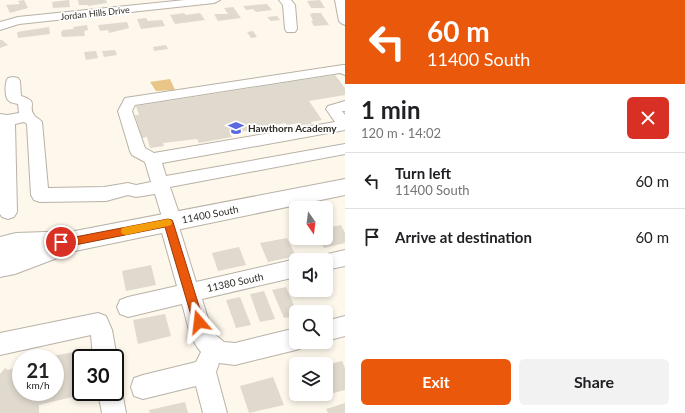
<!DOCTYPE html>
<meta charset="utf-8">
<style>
:root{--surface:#fff;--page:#f2f2f2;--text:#202124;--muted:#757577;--line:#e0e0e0;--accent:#ea580c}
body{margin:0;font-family:Lato,sans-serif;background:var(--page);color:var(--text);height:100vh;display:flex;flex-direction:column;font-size:15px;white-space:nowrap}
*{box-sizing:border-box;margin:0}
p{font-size:13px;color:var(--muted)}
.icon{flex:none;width:22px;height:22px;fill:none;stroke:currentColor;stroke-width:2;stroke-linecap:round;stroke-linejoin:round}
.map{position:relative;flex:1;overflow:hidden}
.sheet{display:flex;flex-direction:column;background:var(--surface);width:340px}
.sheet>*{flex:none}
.top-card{background:#ea580c;color:#fff;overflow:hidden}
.needle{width:26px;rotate:166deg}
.buttons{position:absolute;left:289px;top:201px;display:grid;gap:8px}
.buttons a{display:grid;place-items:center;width:44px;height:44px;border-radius:6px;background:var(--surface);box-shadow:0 2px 6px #0003;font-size:20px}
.speed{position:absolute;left:12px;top:349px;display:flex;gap:8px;font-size:20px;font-weight:700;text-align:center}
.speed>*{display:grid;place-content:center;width:52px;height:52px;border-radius:50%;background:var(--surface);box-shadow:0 2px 6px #0003;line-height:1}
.speed small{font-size:10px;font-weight:400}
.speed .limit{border:2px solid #111;border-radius:6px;background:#fff;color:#111}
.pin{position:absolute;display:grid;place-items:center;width:34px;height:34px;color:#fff;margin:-17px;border:2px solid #fff;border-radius:50%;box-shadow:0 1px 4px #0007}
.me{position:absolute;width:44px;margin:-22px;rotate:343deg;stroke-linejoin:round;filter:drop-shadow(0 0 3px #0008)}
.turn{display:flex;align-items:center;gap:14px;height:84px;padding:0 16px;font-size:18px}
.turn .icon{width:52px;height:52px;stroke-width:2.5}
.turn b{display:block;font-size:28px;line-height:34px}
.round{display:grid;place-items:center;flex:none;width:42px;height:42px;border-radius:6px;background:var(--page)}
.headline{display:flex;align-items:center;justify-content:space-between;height:68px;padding:0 16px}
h1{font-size:24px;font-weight:700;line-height:30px}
.action{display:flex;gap:8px;margin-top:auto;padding:8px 16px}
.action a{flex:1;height:46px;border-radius:6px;background:var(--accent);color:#fff;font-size:16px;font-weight:700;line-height:46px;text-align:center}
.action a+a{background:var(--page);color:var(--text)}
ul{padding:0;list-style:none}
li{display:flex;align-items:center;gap:12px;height:56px;padding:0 16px;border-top:1px solid var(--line)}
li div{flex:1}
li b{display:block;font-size:15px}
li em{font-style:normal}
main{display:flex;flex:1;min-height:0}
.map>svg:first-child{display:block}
</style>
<main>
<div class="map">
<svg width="345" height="413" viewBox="0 0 345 413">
<rect width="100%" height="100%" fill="#fef7eb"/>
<path fill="#e9c587" d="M170 79 175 90 156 91 150 82Z"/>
<g fill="#e0d9ce">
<path d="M24 0 28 8 10 13 6 5 20 4 18 1Z"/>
<path d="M69 0 70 7 53 8 52 2Z"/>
<path d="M78 0H106L107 3 88 6 87 5H79Z"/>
<path d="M320 0 325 8H311L307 1Z"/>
<path d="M267 4 272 10 256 12 253 9 246 10 243 6Z"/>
<path d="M233 7 241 18 218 21 214 14H228L224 8Z"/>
<path d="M184 13 186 15 200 13 205 20 175 24 170 15Z"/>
<path d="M314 13H321L329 25 314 26 311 21H313L310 14Z"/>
<path d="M277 16 280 20 271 21 267 17Z"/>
<path d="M146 18 148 21 162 20 165 26 141 29 137 19Z"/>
<path d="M127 22 129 28 109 33 108 30 100 31 98 25Z"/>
<path d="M87 25 88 30 84 31 85 36 62 37 61 32 63 30 74 29 73 27Z"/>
<path d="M49 27 50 34 18 38 17 32Z"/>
<path d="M253 31 257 37 251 38 247 32Z"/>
<path d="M0 40H2L8 45 0 48Z"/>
<path d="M166 45 168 49 154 51 153 47Z"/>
<path d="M115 50 117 55 104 57 102 51Z"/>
<path d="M96 51 98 58 86 60 84 52Z"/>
<path d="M335 75 345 88V95L309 101 322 120 311 122 312 124 301 125 300 123 287 125 285 123 230 134 232 137 199 143 197 139 163 143 164 146 150 148 147 137 142 138 135 115H139L136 106Z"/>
<path d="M341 225 345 233V243L324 248 319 238H326V228Z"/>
<path d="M287 238 296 256 268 262 260 243Z"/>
<path d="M239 247 246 265 218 271 212 253Z"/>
<path d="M151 265 156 285 126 291 122 271Z"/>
<path d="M286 287 297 312 296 316 284 318 272 290Z"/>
<path d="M264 291 275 319 260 322 250 294Z"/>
<path d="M240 297 251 325 236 328 226 300Z"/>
<path d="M165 314 171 336 138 344 133 320Z"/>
<path d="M94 348 95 358H81V392L89 393 39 405V413H0V374L5 368 8 370 21 365V392H55V358L48 357Z"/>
<path d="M342 361 345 368V390L322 396 321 394H326V365Z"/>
<path d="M273 377 284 405 249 413 240 386Z"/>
<path d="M185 402 188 413H150L149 410Z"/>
<path d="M345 403V413H328L326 409Z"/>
</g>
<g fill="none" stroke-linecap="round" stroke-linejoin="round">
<g stroke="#b8b1a7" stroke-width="2">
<g id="minor">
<path d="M185 0H220L214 3 19 24 0 30V22L18 17Z"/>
<path d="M279 0H291L295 5 297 29 295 32H287L285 29 283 5Z"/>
<path d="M335 0H345V25L341 23 339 21Z"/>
<path d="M343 65H345V75L340 73 135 105 132 111 145 148 154 153 335 122 326 109 328 106 345 101V111H342L345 115V130L162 163 166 176 345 144V154L170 187 182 222 179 227 196 282 296 259 298 260H296V277L202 299 212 332 224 342 235 343 296 328V342H306L304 347 296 350 235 365 219 363 216 372 227 413H203L196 386 143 399 134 396 131 387 134 378 143 375 196 362 201 352C189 339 187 320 182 304L128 317 120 314 117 307 120 300 128 297 177 286 159 222 162 217 155 194 136 197 128 195 106 201 40 202 34 200 31 195 27 124 24 122 15 124 17 212 14 217 8 219 2 217 0 214V114L7 115 19 113 18 104C15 103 11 103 9 101 4 97 5 82 8 78L13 77 18 78 20 81 21 96C40 102 27 105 34 115 36 118 40 119 42 122L48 188 104 187 128 183 136 185 151 182 145 162 132 155 130 151 118 111 125 98Z"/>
<path d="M345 250V266L326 270V260H317L319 256Z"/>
<path d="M98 313 106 316 112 330 117 358 115 362V358H93L91 335 0 355V333Z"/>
<path d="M345 316V336L326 341V321Z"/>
<path d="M115 382 119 383 122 392 126 413H102L98 392H115Z"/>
</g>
</g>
<g stroke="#b8b1a7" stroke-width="2">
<path id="major" d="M345 179V195L75 251H67L65 255 15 274 0 277V237L16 233 75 231Z"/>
</g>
<use href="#minor" fill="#fff" fill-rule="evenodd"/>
<use href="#major" fill="#fff" fill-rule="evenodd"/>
</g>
<path fill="#ea580c" stroke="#983908" d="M168 219 172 220 173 222 204 322 203 326 199 328 195 326 193 322 165 227 75 245 57 244 56 242 57 239 75 237Z"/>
<path fill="#f59e0b" d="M168 219 171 220 172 223 171 225 168 226 126 235 122 234 121 231 122 228 126 227Z"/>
<defs>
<g id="school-bare" transform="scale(1.2)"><path d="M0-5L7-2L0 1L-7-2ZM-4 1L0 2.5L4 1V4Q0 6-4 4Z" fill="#5c68df" stroke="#fff" stroke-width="2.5" paint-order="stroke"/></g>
</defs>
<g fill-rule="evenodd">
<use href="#school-bare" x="236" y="128"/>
</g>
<g text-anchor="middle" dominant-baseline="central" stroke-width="3.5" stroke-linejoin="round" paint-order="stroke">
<g font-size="9" fill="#2e2b27" stroke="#fff">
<text transform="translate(95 13) rotate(-6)">Jordan Hills Drive</text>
</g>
<g font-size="10" font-weight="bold" fill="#2e2b27" stroke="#fff" text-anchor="start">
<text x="248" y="128">Hawthorn Academy</text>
</g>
<g font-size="10" fill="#2e2b27" stroke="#fff">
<text transform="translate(210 214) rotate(-11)">11400 South</text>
<text transform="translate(235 282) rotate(-12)">11380 South</text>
</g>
</g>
</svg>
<div class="buttons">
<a><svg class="needle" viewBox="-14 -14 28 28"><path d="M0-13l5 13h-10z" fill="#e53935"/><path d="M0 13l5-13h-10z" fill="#757577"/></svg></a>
<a><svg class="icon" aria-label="sound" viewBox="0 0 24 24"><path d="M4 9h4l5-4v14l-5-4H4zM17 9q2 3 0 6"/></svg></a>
<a><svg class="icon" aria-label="search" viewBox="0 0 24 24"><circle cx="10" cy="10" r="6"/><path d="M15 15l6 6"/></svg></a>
<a><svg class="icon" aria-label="layers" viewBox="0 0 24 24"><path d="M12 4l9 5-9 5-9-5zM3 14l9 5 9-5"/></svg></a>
</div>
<div class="speed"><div>21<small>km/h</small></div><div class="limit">30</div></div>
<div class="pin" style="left:61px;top:242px;background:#d93025"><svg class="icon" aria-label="arrive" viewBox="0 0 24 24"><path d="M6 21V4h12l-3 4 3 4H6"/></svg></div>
<svg class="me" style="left:199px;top:322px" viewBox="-20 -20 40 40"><path d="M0-17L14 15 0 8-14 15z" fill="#ea580c" stroke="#fff" stroke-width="4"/></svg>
</div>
<section class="sheet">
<div class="top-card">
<div class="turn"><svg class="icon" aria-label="left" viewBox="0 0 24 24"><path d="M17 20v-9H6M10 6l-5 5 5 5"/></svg><div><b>60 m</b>11400 South</div></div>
</div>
<div class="headline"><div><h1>1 min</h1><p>120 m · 14:02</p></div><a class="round" style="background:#d93025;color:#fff"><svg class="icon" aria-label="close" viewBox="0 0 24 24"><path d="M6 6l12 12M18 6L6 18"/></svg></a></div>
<ul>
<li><svg class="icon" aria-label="left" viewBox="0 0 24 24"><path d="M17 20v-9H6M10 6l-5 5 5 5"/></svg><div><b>Turn left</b><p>11400 South</p></div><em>60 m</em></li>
<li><svg class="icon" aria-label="arrive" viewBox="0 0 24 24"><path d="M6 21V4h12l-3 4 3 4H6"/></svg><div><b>Arrive at destination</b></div><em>60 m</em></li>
</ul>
<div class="action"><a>Exit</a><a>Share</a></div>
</section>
</main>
